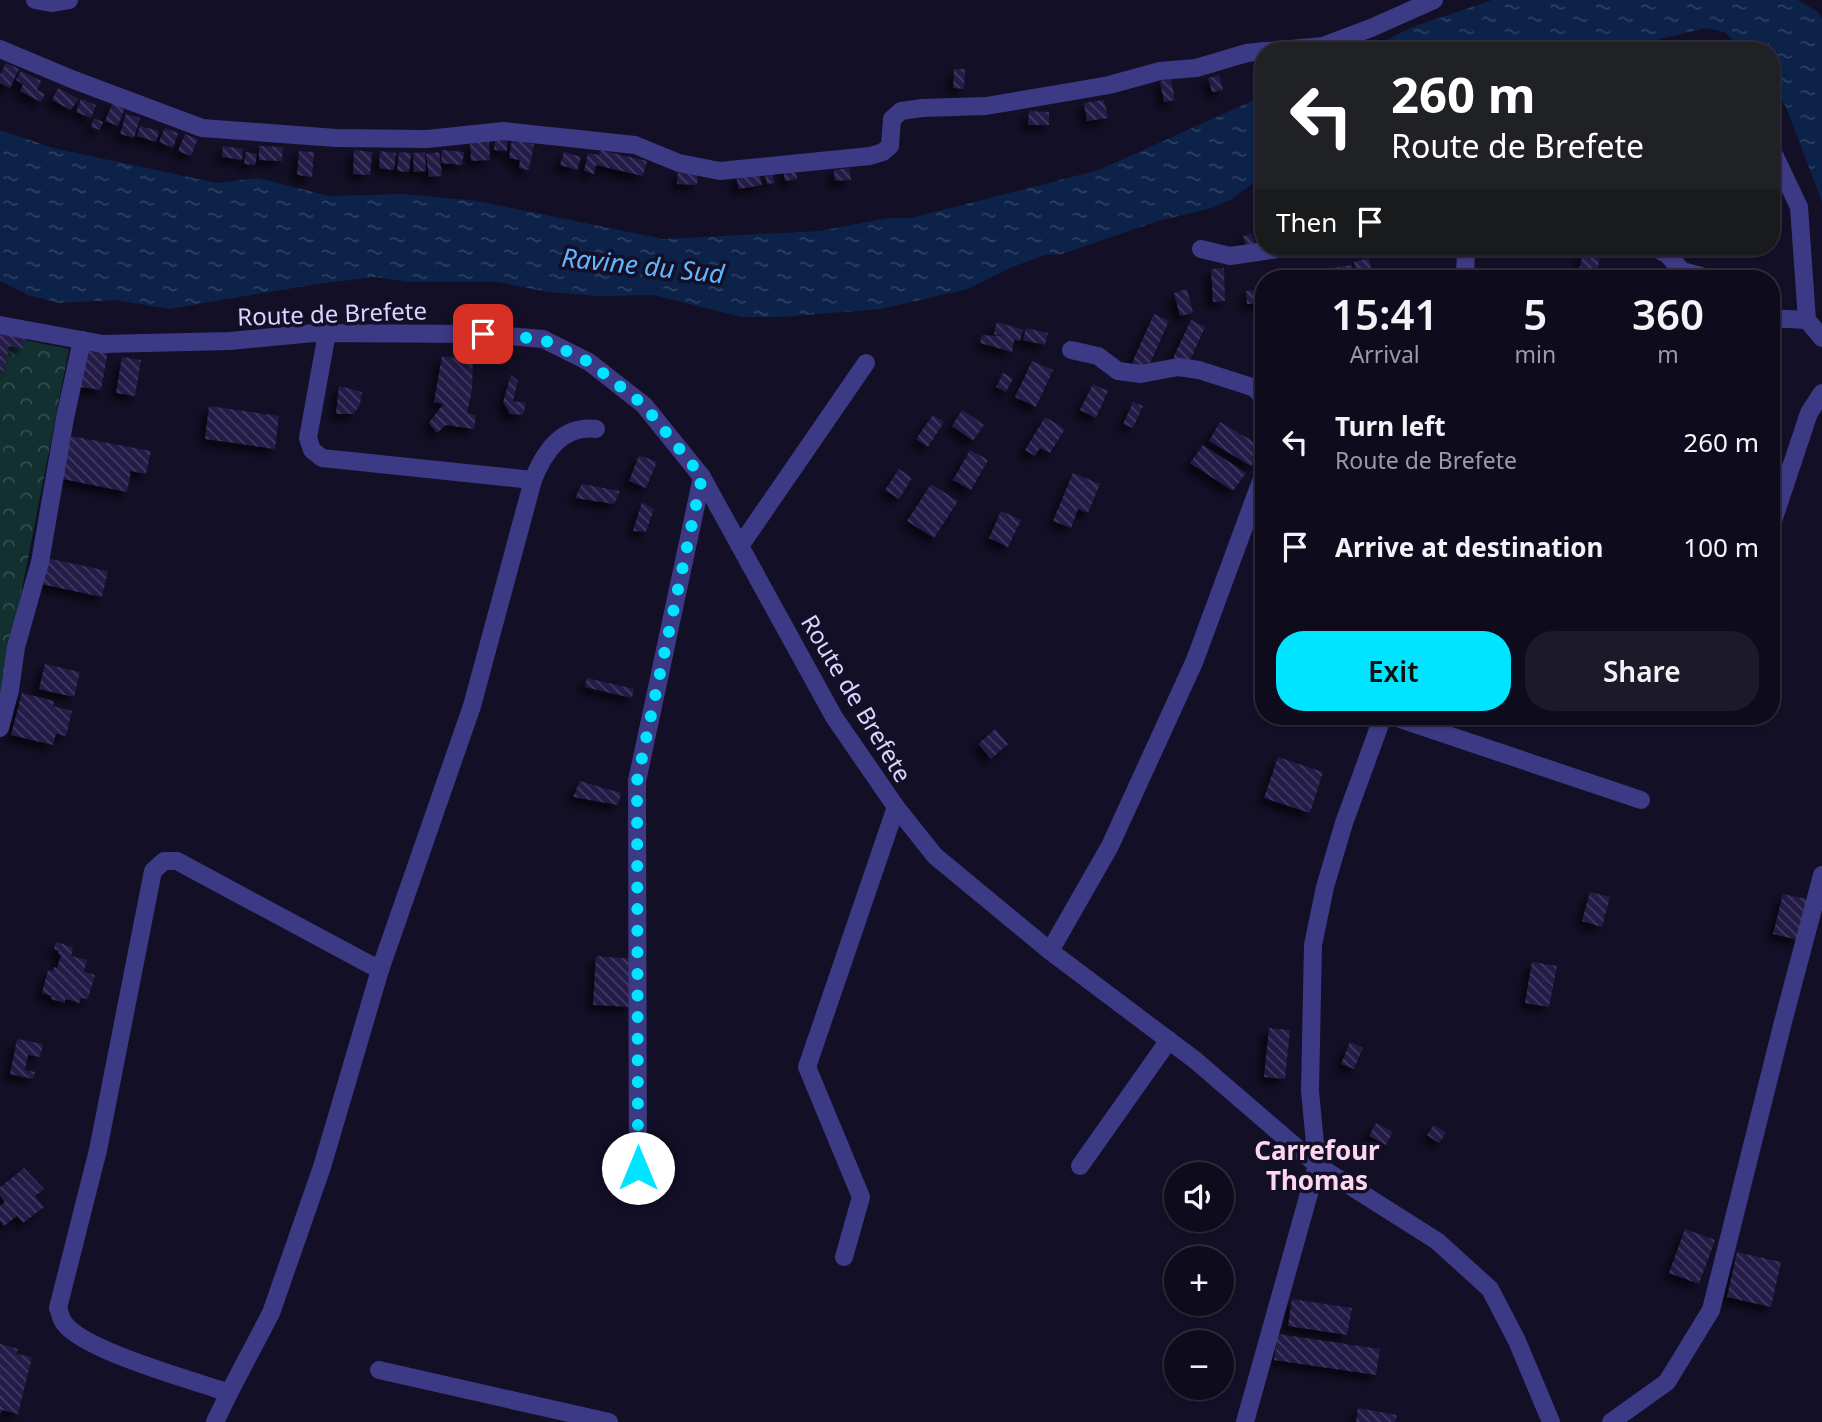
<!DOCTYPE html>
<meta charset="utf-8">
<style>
:root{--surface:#0e0b1c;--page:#1c1929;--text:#f1f3f6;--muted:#9b9ba3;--line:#2e2b3b;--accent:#00e5ff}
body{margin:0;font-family:"Noto Sans",sans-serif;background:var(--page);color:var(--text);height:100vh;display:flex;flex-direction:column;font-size:26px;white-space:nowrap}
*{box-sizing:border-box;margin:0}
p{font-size:23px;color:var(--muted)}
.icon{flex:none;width:38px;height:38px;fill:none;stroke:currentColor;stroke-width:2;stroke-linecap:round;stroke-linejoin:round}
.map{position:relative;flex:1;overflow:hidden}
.sheet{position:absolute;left:1255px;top:270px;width:525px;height:455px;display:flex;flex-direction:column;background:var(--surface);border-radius:28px;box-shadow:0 2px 5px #0004,0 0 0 2px var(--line)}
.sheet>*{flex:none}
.hud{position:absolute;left:1255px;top:42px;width:525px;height:214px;border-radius:28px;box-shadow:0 2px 5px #0004,0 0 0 2px var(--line);background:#202124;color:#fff;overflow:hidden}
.controls{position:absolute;left:1164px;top:1162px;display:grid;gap:14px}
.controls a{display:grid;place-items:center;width:70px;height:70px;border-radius:50%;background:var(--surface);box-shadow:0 2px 5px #0004,0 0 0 2px var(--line);font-size:35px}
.pin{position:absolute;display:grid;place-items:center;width:60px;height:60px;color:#fff;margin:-30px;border-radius:14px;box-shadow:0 4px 10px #0006}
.me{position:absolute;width:77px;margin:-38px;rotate:0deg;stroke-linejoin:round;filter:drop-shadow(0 0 5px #0008)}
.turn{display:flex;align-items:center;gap:24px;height:147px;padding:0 21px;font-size:32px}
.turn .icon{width:91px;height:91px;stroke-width:2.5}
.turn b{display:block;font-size:49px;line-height:60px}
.then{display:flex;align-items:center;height:66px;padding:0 21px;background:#0003;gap:14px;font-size:26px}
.eta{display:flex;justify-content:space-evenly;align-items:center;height:119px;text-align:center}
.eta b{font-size:42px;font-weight:600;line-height:49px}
.primary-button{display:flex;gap:14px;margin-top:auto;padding:14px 21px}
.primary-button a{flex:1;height:80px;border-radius:28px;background:var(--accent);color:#111;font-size:28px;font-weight:600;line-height:80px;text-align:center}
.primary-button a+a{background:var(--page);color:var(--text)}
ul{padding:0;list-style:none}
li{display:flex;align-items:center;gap:21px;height:105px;padding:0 21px}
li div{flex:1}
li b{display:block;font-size:26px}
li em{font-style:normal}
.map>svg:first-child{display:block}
</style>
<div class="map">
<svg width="1822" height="1422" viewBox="0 0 1822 1422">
<defs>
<pattern id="forest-crowns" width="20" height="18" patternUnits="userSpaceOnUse" patternTransform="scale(1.75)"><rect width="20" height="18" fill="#12302f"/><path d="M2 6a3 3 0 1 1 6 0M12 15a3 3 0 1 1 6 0" fill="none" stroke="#344d4e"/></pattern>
<pattern id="water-ripples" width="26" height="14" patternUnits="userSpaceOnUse" patternTransform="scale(1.75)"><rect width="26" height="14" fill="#0c2248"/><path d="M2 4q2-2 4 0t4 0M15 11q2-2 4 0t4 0" fill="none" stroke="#2f4163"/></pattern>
<pattern id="building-back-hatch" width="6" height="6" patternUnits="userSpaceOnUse" patternTransform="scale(1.75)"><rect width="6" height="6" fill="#241b47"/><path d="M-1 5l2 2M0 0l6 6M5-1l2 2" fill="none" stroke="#433b63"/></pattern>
<filter id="shadow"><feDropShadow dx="-6" dy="6" stdDeviation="3.5" flood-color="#0009"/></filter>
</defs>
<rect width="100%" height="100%" fill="#130f26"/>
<path fill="url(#forest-crowns)" d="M0 335 69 349 1 696H0Z"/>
<g fill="url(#water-ripples)">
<path d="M1492 0H1798L1818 12 1822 18V202L1786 107 1771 82V51H1746L1724 32 1706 28 1611 51H1366L1410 28Z"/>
<path d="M1263 96V176L1230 200 1212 208 1158 221 1062 254 1046 255 1012 267 968 289 881 309 781 317H742L653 295 599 296 548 292 497 282H408L376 277 317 284 169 309 115 300 60 303 28 295 0 281V130L53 148 217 183 258 178 329 196 404 194 477 201 663 239 819 231 888 218H911L1099 170Z"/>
</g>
<g fill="url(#building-back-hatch)" filter="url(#shadow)">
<path d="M6 63 19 69 10 88 0 83V75Z"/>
<path d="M954 69H965L964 89 953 88Z"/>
<path d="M21 71 41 81 37 90 45 94 41 102 20 91 23 84 16 80Z"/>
<path d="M1219 75 1223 90 1212 92 1208 78Z"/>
<path d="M1171 79 1175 100 1164 102 1160 81Z"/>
<path d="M58 88 78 99 71 110 52 100Z"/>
<path d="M81 99 96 105 91 118 76 112Z"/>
<path d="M1104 100 1108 118 1087 121 1084 103Z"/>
<path d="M113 102 125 107 118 126 105 121Z"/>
<path d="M1029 111 1049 112V125H1028Z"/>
<path d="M126 114 140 118 134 138 120 134Z"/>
<path d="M94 118 103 122 100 130 91 127Z"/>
<path d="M140 126 159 131 156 142 137 136Z"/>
<path d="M165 128 178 133 173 148 159 142Z"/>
<path d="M185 134 198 139 191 156 178 151Z"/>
<path d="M495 139 507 140V151L494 150Z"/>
<path d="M512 140 534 144 529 170 519 168 520 160 509 158Z"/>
<path d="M489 141 490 160 471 161 470 142Z"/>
<path d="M223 146 243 149 242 160 222 157Z"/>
<path d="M259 146 283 147 282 161 259 160Z"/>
<path d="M354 150 372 152 370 175 353 174Z"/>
<path d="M442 150 464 152 462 165 441 163Z"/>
<path d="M600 150 647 161 643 176 596 165 594 174 584 171 588 153 599 155Z"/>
<path d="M299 151 314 152 312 177 297 175Z"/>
<path d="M380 151 396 153 394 170 379 168Z"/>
<path d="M246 152 257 154 255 165 244 164Z"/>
<path d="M399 152 411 153 409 172 397 171Z"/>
<path d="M425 152 426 171 414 172 413 153Z"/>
<path d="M439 152 442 176 429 177 426 154Z"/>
<path d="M564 152 581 157 577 170 560 165Z"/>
<path d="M795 166 797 179 785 181 783 168Z"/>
<path d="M849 168 851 180 835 181 834 170Z"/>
<path d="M678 171 698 172 697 185 677 184Z"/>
<path d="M759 172 762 185 739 189 736 176Z"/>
<path d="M772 173 775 183 767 184 765 175Z"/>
<path d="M1251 234 1255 243 1246 246 1243 236Z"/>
<path d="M1583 254 1600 258 1595 278H1577Z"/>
<path d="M1369 258 1373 278H1358L1354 262Z"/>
<path d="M1352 265 1354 278H1332L1331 268Z"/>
<path d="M1224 268 1225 301 1213 302 1211 269Z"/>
<path d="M1528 269 1546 273 1545 278H1526Z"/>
<path d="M1187 289 1193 313 1180 316 1174 293Z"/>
<path d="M1264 290V304H1247L1246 291Z"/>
<path d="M1154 314 1169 321 1147 370 1132 363Z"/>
<path d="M1191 320 1205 327 1188 365 1173 358Z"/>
<path d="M997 322 1023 330 1020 341 1014 340 1012 352 980 343 982 335 1002 336 994 334Z"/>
<path d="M0 328 26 333 23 349 9 346 4 371 0 370Z"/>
<path d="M1026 328 1048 333 1045 345 1023 340Z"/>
<path d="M81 341 109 345 101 390 74 386Z"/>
<path d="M442 356 473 361 472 390 467 413 476 415 474 429 446 425 437 433 429 423 443 404 434 402Z"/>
<path d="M122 357 141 360 135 396 116 393Z"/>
<path d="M1032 361 1053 370 1036 407 1015 397Z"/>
<path d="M1003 373 1013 378 1006 392 996 387Z"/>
<path d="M511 375 518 381 513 401 526 403 523 415 510 414 503 402Z"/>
<path d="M1093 384 1108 391 1096 418 1080 410Z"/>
<path d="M339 386 362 392 360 404 354 414H336Z"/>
<path d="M1133 402 1143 406 1133 428 1123 424Z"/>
<path d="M209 406 279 416 275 449 205 439Z"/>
<path d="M962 410 984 425 973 441 952 426Z"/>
<path d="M933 415 944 422 928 447 916 439Z"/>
<path d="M1045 417 1065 429 1050 453 1040 448 1035 456 1025 450Z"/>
<path d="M1220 422 1263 447 1251 466 1209 441Z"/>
<path d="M71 436 151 451 146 474 131 471 127 492 63 479Z"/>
<path d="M1203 445 1246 473 1233 491 1190 463Z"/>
<path d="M970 450 988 460 971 490 953 480Z"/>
<path d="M639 455 657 462 646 488 629 481Z"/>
<path d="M899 469 912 478 899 499 885 490Z"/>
<path d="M1073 473 1100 484 1088 513 1078 509 1071 528 1053 521Z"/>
<path d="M582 484 620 491 614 504 575 498Z"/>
<path d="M931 484 958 501 934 538 907 521Z"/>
<path d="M642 502 654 509 646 532 633 531Z"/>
<path d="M1001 511 1021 520 1008 547 989 538Z"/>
<path d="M46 558 108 571 102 597 41 584Z"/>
<path d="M45 664 80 672 74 697 39 689Z"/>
<path d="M587 678 634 689 632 698 585 687Z"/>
<path d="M22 693 54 701 53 706 72 711 66 736 56 734 53 745 11 735Z"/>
<path d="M995 729 1008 744 991 759 978 744Z"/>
<path d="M1278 757 1323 772 1310 813 1264 798Z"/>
<path d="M580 781 621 793 618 805 573 797Z"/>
<path d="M1590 892 1610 897 1602 927 1582 921Z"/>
<path d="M1783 894 1807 899 1798 940 1773 934Z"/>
<path d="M56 942 73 947 71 956 87 960 84 972 95 975 88 999 81 998 80 1003 65 999V1003L51 999 52 996 42 993 48 970 53 971 54 967 57 968 61 955 58 954 59 951 54 949Z"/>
<path d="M596 956 634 959 631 1007 593 1005Z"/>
<path d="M1532 962 1557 966 1549 1007 1525 1003Z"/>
<path d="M1269 1028 1290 1030 1285 1079 1264 1077Z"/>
<path d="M17 1039 43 1044 40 1057 28 1055 25 1070 35 1072 33 1079 10 1074Z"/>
<path d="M1350 1042 1363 1048 1354 1069 1341 1064Z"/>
<path d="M1376 1123 1393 1132 1386 1145 1369 1136Z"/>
<path d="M1434 1125 1446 1133 1439 1143 1427 1135Z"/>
<path d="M24 1168 44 1189 35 1196 44 1207 23 1223 17 1216 4 1226 0 1221V1206L5 1202 0 1195V1187Z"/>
<path d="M1685 1229 1715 1240 1699 1284 1669 1273Z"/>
<path d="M1737 1252 1781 1262 1771 1307 1727 1297Z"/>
<path d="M1292 1299 1352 1308 1347 1335 1288 1326Z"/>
<path d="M1278 1334 1380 1349 1376 1375 1274 1360Z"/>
<path d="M0 1344 18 1349 16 1354 32 1357 18 1414 2 1410 0 1415Z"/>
<path d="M1358 1408 1397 1415 1395 1422H1356Z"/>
</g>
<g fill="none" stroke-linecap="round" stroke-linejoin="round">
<g stroke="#3d3a85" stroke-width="18">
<path d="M35 0 51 3 69 0"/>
<path d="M0 49 74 80 202 128 336 138 427 139 503 131 635 145 679 163 720 171 870 156 883 152 890 146 892 119 901 111 922 108 986 106 1057 94 1109 85 1160 71 1196 68 1247 53 1264 51"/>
<path d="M1693 50 1694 51"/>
<path d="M1268 51 1323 46 1371 28 1434 0"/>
<path d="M1771 148 1799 207 1807 320 1822 338"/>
<path d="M1654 247 1668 255 1682 271 1708 278"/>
<path d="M1201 249 1230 256 1292 247"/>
<path d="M1465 278 1466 247"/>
<path d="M1771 318 1807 320"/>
<path d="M0 325 103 344 230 341 314 333 483 334 543 339 589 362 644 405 702 477 834 717 896 807 935 856 1050 951 1195 1060 1317 1165 1437 1241 1490 1289 1517 1341 1551 1422"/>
<path d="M1071 350 1098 356 1118 371 1141 374 1178 367 1199 370 1255 388 1264 399"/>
<path d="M533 480C544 452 562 425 596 429"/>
<path d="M1771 527 1809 413 1822 393"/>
<path d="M740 546 866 363"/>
<path d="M1391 716 1641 800"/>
<path d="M0 728 10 690 16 647 40 562 65 418 82 340"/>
<path d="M1050 951 1110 846 1195 660 1264 473"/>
<path d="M1080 1166 1169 1040"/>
<path d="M638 1196 637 781 702 477"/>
<path d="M844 1257 861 1197 807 1067 896 807"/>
<path d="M379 1370 609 1422"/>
<path d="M229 1393 271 1313 322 1167 380 970 472 706 533 480 322 458 312 450 308 438 327 333"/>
<path d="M215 1422 229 1393C192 1380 84 1351 64 1323 61 1319 60 1313 58 1308L98 1150 153 871 164 861H177L380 970"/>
<path d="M1245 1422 1317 1165 1310 1091 1313 945 1325 887 1344 823 1383 716"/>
<path d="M1611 1422 1667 1382 1711 1310 1783 1022 1822 875"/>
</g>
</g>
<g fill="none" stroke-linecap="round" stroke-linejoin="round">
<path stroke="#00e5ff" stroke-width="12" stroke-dasharray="0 21.6" d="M483 334 542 339 589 362 644 405 702 477 637 781 638 1168"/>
</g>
<g text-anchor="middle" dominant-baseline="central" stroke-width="7" stroke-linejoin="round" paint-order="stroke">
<g font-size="24" fill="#d9d4ff" stroke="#130f26">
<text transform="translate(332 313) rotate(-2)">Route de Brefete</text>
<text transform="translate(857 698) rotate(59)">Route de Brefete</text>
</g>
<g font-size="26" font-style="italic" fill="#62b6ff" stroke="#130f26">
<text transform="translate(643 265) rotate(6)">Ravine du Sud</text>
</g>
<g font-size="26" font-weight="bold" fill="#ffd6f0" stroke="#130f26">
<text x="1317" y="1150">Carrefour<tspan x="1317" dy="30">Thomas</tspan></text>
</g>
</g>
</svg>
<div class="controls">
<a><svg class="icon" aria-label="sound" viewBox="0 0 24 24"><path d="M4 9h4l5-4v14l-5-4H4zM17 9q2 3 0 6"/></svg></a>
<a>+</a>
<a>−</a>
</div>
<div class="pin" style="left:483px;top:334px;background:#d93025"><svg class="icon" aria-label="arrive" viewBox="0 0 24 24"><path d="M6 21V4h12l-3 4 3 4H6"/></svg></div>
<svg class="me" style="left:638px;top:1168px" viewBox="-20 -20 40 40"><circle r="19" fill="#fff"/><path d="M0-13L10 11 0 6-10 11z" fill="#00e5ff"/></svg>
<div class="hud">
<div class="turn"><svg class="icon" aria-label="left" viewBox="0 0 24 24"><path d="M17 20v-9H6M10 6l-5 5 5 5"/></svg><div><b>260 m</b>Route de Brefete</div></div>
<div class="then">Then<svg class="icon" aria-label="arrive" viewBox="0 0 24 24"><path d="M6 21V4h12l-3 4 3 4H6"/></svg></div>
</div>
<section class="sheet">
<div class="eta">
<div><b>15:41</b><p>Arrival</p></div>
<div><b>5</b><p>min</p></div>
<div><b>360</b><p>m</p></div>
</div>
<ul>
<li><svg class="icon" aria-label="left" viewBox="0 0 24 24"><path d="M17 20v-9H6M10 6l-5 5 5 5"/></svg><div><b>Turn left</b><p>Route de Brefete</p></div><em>260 m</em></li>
<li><svg class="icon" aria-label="arrive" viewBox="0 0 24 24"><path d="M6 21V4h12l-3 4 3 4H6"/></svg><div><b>Arrive at destination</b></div><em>100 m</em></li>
</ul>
<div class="primary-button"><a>Exit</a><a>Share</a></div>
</section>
</div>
